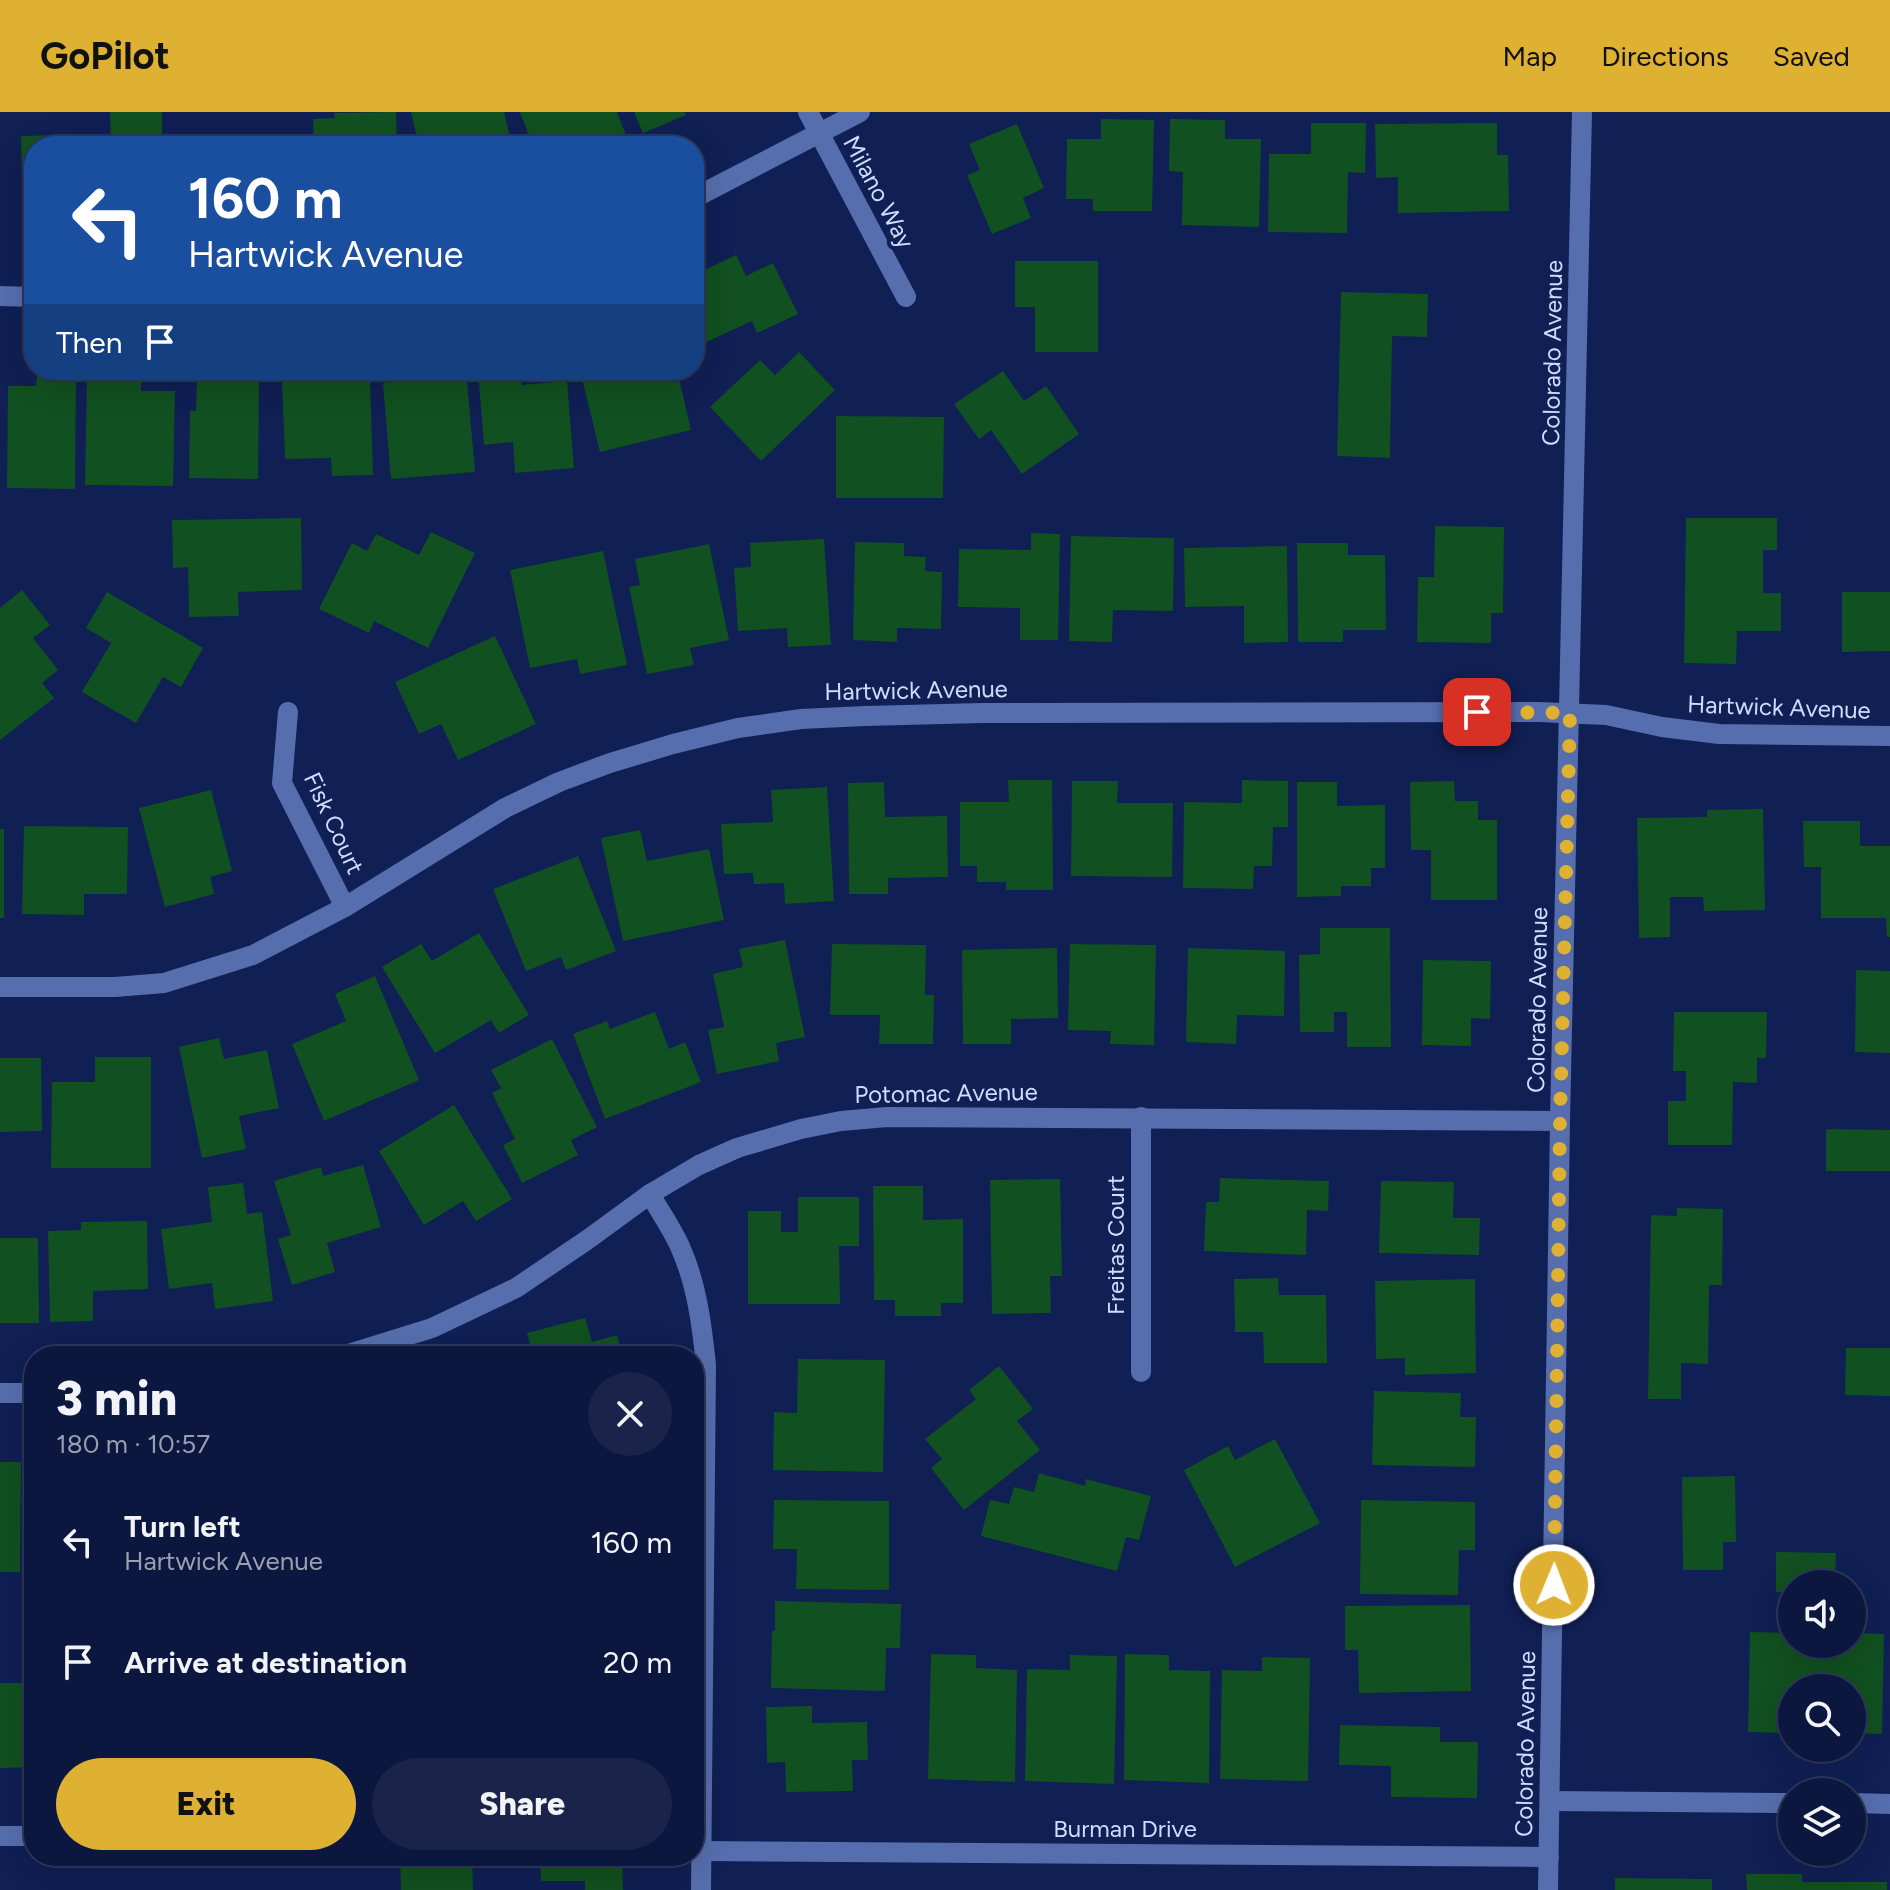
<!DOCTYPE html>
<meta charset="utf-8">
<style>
:root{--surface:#0c173f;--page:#1a244a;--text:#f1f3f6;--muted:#9a9fb0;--line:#2c3659;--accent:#deb133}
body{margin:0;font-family:Figtree,sans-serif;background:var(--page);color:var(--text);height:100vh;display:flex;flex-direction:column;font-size:30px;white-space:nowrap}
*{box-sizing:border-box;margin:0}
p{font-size:26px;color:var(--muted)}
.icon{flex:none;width:44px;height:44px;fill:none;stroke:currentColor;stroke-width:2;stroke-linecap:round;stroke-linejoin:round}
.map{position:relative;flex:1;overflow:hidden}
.sheet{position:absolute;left:24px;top:1234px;width:680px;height:520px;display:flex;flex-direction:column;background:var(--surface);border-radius:32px;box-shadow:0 8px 32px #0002,0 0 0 2px var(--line)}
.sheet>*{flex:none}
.top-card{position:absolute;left:24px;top:24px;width:680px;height:244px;border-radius:32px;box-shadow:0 8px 32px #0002,0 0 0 2px var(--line);background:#1a4fa0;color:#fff;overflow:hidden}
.tools{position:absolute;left:1778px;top:1458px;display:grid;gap:16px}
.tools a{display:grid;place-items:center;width:88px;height:88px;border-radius:50%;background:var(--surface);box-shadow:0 8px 32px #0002,0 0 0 2px var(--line);font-size:40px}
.pin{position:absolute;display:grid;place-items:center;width:68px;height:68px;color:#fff;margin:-34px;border-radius:16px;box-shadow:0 4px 12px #0006}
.me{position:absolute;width:88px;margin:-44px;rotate:1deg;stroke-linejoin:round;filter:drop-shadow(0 0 6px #0008)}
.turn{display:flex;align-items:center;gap:28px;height:168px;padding:0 32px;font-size:36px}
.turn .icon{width:104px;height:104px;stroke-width:2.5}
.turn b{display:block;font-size:56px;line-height:68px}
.then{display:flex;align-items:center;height:76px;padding:0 32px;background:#0003;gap:16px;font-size:30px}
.round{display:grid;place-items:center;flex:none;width:84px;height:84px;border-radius:42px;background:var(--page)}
.summary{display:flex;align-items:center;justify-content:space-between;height:136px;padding:0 32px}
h1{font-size:48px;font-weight:800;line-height:60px}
.button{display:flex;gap:16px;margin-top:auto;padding:16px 32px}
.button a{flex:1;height:92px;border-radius:48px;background:var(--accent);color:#111;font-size:32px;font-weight:800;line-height:92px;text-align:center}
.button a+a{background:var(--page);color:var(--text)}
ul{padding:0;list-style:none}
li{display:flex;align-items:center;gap:24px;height:120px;padding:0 32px}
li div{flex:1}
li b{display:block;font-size:30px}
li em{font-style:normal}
header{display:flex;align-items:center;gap:48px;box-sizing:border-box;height:112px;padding:0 40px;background:var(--accent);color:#111}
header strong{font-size:38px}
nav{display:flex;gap:44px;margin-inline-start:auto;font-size:28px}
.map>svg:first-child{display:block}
</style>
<header>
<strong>GoPilot</strong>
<nav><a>Map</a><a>Directions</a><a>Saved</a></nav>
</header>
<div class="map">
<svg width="1890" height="1778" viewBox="0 0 1890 1778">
<rect width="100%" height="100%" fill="#101f54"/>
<g fill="#115020">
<path d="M110 0H162V24L197 23 198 34H111Z"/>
<path d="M396 0 397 34H314L313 7 335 6 334 1Z"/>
<path d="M411 0H504L512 34H419Z"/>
<path d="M520 0H617L629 31 621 34H574L571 27 551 34H533Z"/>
<path d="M634 0H684L686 3 643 21Z"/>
<path d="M1101 7 1154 8 1152 99H1093V87H1066L1067 27H1101Z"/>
<path d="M1170 7 1225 8V27H1261L1259 115 1182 113 1183 60 1169 59Z"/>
<path d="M1311 11H1366L1365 61 1348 60 1347 121 1268 120 1269 42H1311Z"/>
<path d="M1497 11V43H1508L1509 99 1398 101V65L1376 66 1375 12Z"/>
<path d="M1017 12 1044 76 1023 86 1031 106 992 122 967 63 980 58 969 32Z"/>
<path d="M97 22 98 34H34V106H23L21 24Z"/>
<path d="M295 22V34H218V23Z"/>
<path d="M736 143 746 164 773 151 798 202 757 221 752 209 704 231 694 209V163Z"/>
<path d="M1015 149H1098V240H1035V195H1015Z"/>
<path d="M1341 180 1428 182 1427 225 1392 224 1390 346 1337 344Z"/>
<path d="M799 240 835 278 761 349 710 295 760 248 775 263Z"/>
<path d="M422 258H466L475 360 391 367 383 271 423 267Z"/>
<path d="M478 258H521L522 273 567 269 574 356 515 361 513 330 484 333Z"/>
<path d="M580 258H677L691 318 600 340Z"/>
<path d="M1003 259 1024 289 1046 274 1079 322 1022 362 991 318 979 327 954 292Z"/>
<path d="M87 262H141V279H175L173 374 85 373Z"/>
<path d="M37 263H76L75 377 7 376 8 274H36Z"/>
<path d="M197 265 259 266 258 367 189 366 190 299H196Z"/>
<path d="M370 266 373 363 332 364 331 346 285 347 282 269Z"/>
<path d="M836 304 944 305 943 386H836Z"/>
<path d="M301 406 302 478 238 480 239 504 189 505 188 455 173 456 172 408Z"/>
<path d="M1686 406H1777V438H1763V481H1781V519H1737L1736 552 1684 551Z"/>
<path d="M1435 414 1504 415 1503 501H1491V531L1417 530 1418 465H1434Z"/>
<path d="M431 420 475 441 428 536 374 509 369 521 319 497 352 431 367 439 376 422 419 443Z"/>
<path d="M1031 421 1060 422 1058 528H1020V496L958 495 959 437 1031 438Z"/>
<path d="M1071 424 1174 426 1173 499 1113 498 1112 530 1069 529Z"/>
<path d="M824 427 831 533 788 535 787 516 738 519 734 456 751 455 750 431Z"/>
<path d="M855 430 904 431V444L926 445 925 459 942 460 941 517 897 516V530L853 528Z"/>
<path d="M1297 431H1348V443H1385L1386 518H1343V530H1298Z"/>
<path d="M709 432 729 528 690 536 694 553 647 562 629 475 640 473 635 447Z"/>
<path d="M1287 434 1288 530 1244 531V494L1185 495 1184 436Z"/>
<path d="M603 439 627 553 580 562 577 547 530 556 510 458Z"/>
<path d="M22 478 50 513 33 526 58 558 42 571 54 586 0 628V496Z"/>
<path d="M107 480 203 536 181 575 163 565 136 611 82 580 111 531 86 516Z"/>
<path d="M1842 480H1890V539L1842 540Z"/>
<path d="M495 524 536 612 458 648 441 612 419 622 395 570Z"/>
<path d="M1008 668H1052L1053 778H1006V770H977V754H960V690H1009Z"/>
<path d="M1242 668 1288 669V715H1273L1272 754H1254L1253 777 1183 776 1184 690 1242 691Z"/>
<path d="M1072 669H1118L1117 691H1173L1172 765 1071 764Z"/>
<path d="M1454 669 1455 689H1478V708H1497V788H1431V738H1411L1410 670Z"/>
<path d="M884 670 885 705 947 704 948 765 888 766V782H849L848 671Z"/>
<path d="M1297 670H1337V694L1385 693V756H1371V774H1341V784L1297 785Z"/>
<path d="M827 675 834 789 785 792 784 771 754 772 753 761 724 762 721 712 773 710 771 678Z"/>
<path d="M211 678 232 759 210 765 214 782 165 795 139 696Z"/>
<path d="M1763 697 1765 798 1704 799 1703 785H1670V825L1639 826 1637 706 1707 705V698Z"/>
<path d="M1803 709H1860V734H1890V825H1887L1886 806H1821V755H1804Z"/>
<path d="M24 714 128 715 127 782H84V803L22 802Z"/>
<rect x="0" y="717" width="4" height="89"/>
<path d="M640 718 647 749 709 737 724 808 623 829 601 726Z"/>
<path d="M578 744 616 839 566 858 561 845 526 859 493 777Z"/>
<path d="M1320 816H1390L1391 935H1347V900H1334V920H1300L1299 843 1320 842Z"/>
<path d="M479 821 529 903 499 921 491 908 435 941 382 855 421 832 432 849Z"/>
<path d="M785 828 805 925 776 931 779 949 717 962 708 918 724 915 713 862 743 855 739 837Z"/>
<path d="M832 832 926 833 925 883H934L933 932H879L880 903H830Z"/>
<path d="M1070 832 1156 833 1154 933 1110 932 1111 919 1068 918Z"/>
<path d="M1057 836 1058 906 1011 907V932H963L962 838Z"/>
<path d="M1188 836 1285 839 1284 904 1237 903 1236 932 1186 930Z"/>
<path d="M1423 848 1491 849 1490 907 1471 906V934L1422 933Z"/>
<path d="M1856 858 1890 859V941L1855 940Z"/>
<path d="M375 864 419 968 324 1009 292 932 346 909 335 882Z"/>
<path d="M655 900 669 937 685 930 701 970 605 1007 573 922 607 909 610 917Z"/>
<path d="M1674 900H1767L1766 946H1757V971L1733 970 1732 1033H1668V989H1686V959H1673Z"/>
<path d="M219 926 224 947 267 938 279 996 239 1004 246 1037 202 1046 179 935Z"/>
<path d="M552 927 597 1015 571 1028 578 1043 522 1071 503 1033 515 1027 492 981 501 976 491 958Z"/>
<path d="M95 945H151V1056H51L52 970H95Z"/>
<path d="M0 946H41L42 1019 0 1020Z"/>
<path d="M454 993 512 1087 476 1109 463 1089 424 1113 379 1039Z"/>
<path d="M1826 1017 1890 1018V1059H1826Z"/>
<path d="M363 1053 381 1115 327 1131 335 1160 292 1173 278 1127 291 1123 274 1069 321 1055 323 1064Z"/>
<path d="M1220 1066 1329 1069 1328 1099 1307 1098 1306 1143 1204 1139 1206 1090H1219Z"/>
<path d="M1060 1067 1062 1164H1050L1051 1201 992 1202 990 1068Z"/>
<path d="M1381 1069 1454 1070 1453 1106H1480L1479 1143 1379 1141Z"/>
<path d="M243 1071 247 1102 262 1100 273 1189 215 1197 212 1171 169 1177 161 1117 212 1110 208 1075Z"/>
<path d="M873 1074H923V1108L963 1107V1191H941V1204H895V1188H874Z"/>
<path d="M798 1085H859V1134H839L840 1192H748V1099H781V1120H798Z"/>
<path d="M1677 1096 1723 1097 1722 1173H1709L1708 1252 1681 1251V1287H1648L1651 1103 1677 1104Z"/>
<path d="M147 1109 148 1177 93 1179V1209L50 1210 48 1119 81 1118V1110Z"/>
<path d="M0 1126H38L39 1211H0Z"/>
<path d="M1278 1166 1279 1183H1326L1327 1251H1264L1263 1220H1235L1234 1167Z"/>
<path d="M1475 1167 1476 1261 1405 1263V1246L1376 1247 1375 1169Z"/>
<path d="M585 1206 592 1230 617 1223 623 1244H533L527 1221Z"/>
<path d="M1846 1236H1890V1284L1845 1283Z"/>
<path d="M798 1247 885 1248 883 1360 773 1358 774 1300 797 1301Z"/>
<path d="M999 1254 1033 1297 1017 1309 1040 1338 964 1398 931 1356 942 1347 925 1327 976 1287 969 1278Z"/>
<path d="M1374 1279 1461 1281 1460 1305H1476L1475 1355 1372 1353Z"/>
<path d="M1275 1327 1320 1411 1235 1455 1184 1358 1228 1334 1235 1348Z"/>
<path d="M0 1350H21L20 1460H0Z"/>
<path d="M1039 1361 1085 1374 1086 1367 1151 1384 1139 1428 1126 1425 1117 1459 981 1424 990 1388 1009 1392 1014 1375 1034 1380Z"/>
<path d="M1735 1364 1736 1430H1723V1458H1683L1682 1365Z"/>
<path d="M774 1388 889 1389V1478L796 1477 797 1437H773Z"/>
<path d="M1361 1388 1475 1390V1438H1459L1458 1483 1360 1482Z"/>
<path d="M1776 1440 1836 1441 1835 1472H1792V1480H1776Z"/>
<path d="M775 1489 901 1492 900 1536H886L885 1579 771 1576 772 1519H775Z"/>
<path d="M1470 1493 1471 1579 1359 1581 1358 1538H1345V1494Z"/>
<path d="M1750 1520 1792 1521V1532H1852V1521L1884 1522 1882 1622 1852 1621V1576H1792V1621L1748 1620Z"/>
<path d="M931 1542 976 1543V1556L1017 1558 1015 1670 928 1667Z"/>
<path d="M1125 1542 1169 1543V1558L1210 1559 1209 1671 1124 1668Z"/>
<path d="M1070 1543 1117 1544 1114 1672 1025 1669 1027 1557 1070 1558Z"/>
<path d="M1262 1545 1310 1546 1308 1669 1220 1667 1222 1558 1262 1559Z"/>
<path d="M23 1549H34V1632H30V1655L0 1656V1571H23Z"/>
<path d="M812 1594V1611L867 1610 868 1648H852L853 1679 786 1680 785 1650 767 1651 766 1595Z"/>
<path d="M1340 1613 1440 1615V1630H1478L1477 1686 1391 1685V1654L1339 1653Z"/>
<path d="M400 1744H472L473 1778H401Z"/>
<path d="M540 1744H622L623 1778H585V1769H541Z"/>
<path d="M1746 1762H1802V1770H1887V1778H1747Z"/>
<path d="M1615 1766 1712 1767V1778H1615Z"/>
</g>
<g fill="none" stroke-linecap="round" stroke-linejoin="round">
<g stroke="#566ead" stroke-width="20">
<path d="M808 0 906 185"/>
<path d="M694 86 860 0"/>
<path d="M0 184 34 185"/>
<path d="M288 600 282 671 345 795"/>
<path d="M0 875H115L164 871 253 843 345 795 505 696 559 670 610 651 673 632 738 616 801 607 865 604 982 601 1539 600 1606 603 1662 615 1719 622 1890 624"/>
<path d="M1141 1005V1260"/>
<path d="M650 1082C660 1100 673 1118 681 1137 697 1173 702 1214 706 1253L701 1778"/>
<path d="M342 1244 432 1216 516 1176 587 1128 650 1082 699 1053 737 1036 801 1017 841 1009 887 1005 1560 1009"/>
<path d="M0 1281H34"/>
<path d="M1551 1689 1792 1691"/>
<path d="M1852 1691 1890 1692"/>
<path d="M0 1724H34"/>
<path d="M702 1739 1549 1745"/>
<path d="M1548 1778 1560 1009 1582 0"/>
</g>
</g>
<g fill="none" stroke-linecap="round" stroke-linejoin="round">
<path stroke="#deb133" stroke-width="14" stroke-dasharray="0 25.2" d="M1477 600 1570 601 1560 1009 1554 1473"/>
</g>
<g text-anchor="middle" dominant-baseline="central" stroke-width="8" stroke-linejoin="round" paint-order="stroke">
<g font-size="24" fill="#ceddff" stroke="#101f54">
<text transform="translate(879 80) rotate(62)">Milano Way</text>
<text transform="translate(1552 241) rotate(-89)">Colorado Avenue</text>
<text transform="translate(916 578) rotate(-1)">Hartwick Avenue</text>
<text transform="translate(1779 595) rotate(2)">Hartwick Avenue</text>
<text transform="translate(334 711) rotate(65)">Fisk Court</text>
<text transform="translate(1537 888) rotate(-89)">Colorado Avenue</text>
<text transform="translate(946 981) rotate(-1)">Potomac Avenue</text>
<text transform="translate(1115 1133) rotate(-90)">Freitas Court</text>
<text transform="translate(1525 1632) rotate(-89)">Colorado Avenue</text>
<text x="1125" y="1716">Burman Drive</text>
</g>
</g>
</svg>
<div class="tools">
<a><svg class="icon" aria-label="sound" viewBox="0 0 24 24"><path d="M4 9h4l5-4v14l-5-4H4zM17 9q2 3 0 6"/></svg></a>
<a><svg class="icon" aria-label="search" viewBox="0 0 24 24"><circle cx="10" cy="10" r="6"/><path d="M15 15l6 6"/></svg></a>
<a><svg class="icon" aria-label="layers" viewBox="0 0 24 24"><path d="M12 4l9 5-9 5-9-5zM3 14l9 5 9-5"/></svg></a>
</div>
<div class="pin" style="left:1477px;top:600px;background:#d93025"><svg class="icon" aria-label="arrive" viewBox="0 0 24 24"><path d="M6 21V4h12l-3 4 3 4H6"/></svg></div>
<svg class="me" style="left:1554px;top:1473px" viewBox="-20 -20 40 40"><circle r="17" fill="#deb133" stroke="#fff" stroke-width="3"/><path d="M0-11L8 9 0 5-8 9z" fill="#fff"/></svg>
<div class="top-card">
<div class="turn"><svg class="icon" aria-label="left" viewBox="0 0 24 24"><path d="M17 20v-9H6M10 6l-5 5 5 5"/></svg><div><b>160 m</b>Hartwick Avenue</div></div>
<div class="then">Then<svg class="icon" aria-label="arrive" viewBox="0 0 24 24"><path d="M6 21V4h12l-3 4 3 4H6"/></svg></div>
</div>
<section class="sheet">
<div class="summary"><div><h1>3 min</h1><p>180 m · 10:57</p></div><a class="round"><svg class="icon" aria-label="close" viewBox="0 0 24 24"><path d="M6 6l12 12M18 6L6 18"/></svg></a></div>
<ul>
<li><svg class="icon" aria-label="left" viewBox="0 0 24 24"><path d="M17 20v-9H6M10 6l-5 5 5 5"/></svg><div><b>Turn left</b><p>Hartwick Avenue</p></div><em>160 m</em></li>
<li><svg class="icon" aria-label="arrive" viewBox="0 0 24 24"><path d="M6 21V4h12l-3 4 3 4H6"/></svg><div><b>Arrive at destination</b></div><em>20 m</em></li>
</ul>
<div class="button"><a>Exit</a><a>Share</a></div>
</section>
</div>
